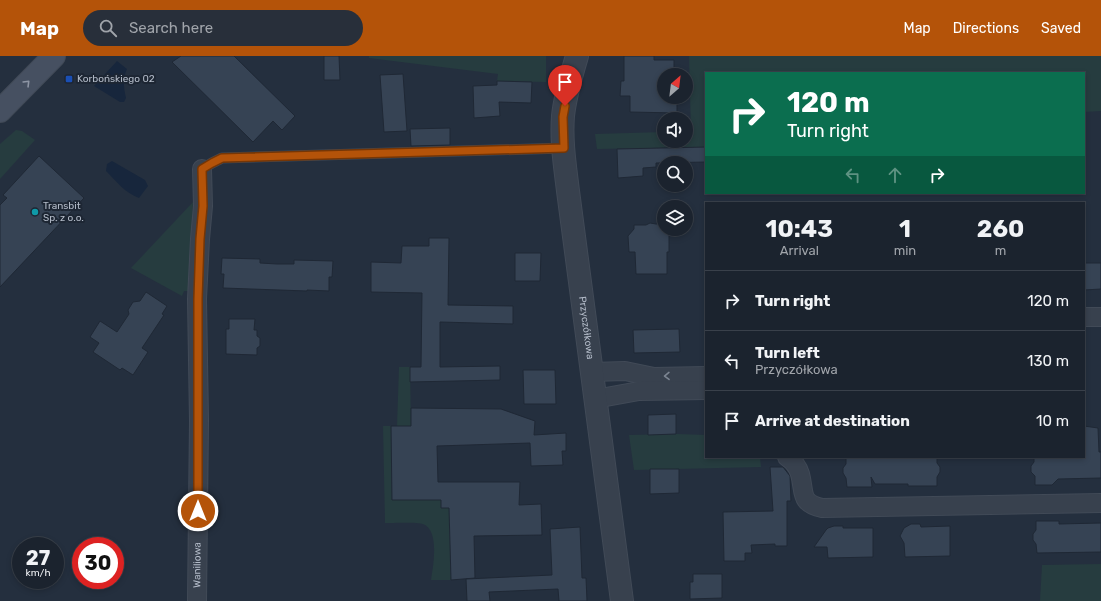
<!DOCTYPE html>
<meta charset="utf-8">
<style>
:root{--surface:#1b232e;--page:#282f3a;--text:#f1f3f6;--muted:#a0a4aa;--line:#39404a;--accent:#b45309}
body{margin:0;font-family:Rubik,sans-serif;background:var(--page);color:var(--text);height:100vh;display:flex;flex-direction:column;font-size:15px;white-space:nowrap}
*{box-sizing:border-box;margin:0}
p{font-size:13px;color:var(--muted)}
.icon{flex:none;width:22px;height:22px;fill:none;stroke:currentColor;stroke-width:2;stroke-linecap:round;stroke-linejoin:round}
.map{position:relative;flex:1;overflow:hidden}
.sheet{position:absolute;left:705px;top:146px;width:380px;height:256px;display:flex;flex-direction:column;background:var(--surface);border-radius:0px;box-shadow:0 2px 6px #0003,0 0 0 1px var(--line)}
.sheet>*{flex:none}
.guide{position:absolute;left:705px;top:16px;width:380px;height:122px;border-radius:0px;box-shadow:0 2px 6px #0003,0 0 0 1px var(--line);background:#0b6e4f;color:#fff;overflow:hidden}
.needle{width:26px;rotate:28deg}
.tools{position:absolute;left:657px;top:12px;display:grid;gap:8px}
.tools a{display:grid;place-items:center;width:36px;height:36px;border-radius:50%;background:var(--surface);box-shadow:0 2px 6px #0003,0 0 0 1px var(--line);font-size:20px}
.speed{position:absolute;left:12px;top:481px;display:flex;gap:8px;font-size:20px;font-weight:700;text-align:center}
.speed>*{display:grid;place-content:center;width:52px;height:52px;border-radius:50%;background:var(--surface);box-shadow:0 2px 6px #0003,0 0 0 1px var(--line);line-height:1}
.speed small{font-size:10px;font-weight:400}
.speed .limit{border:6px solid #d22;background:#fff;color:#111}
.pin{position:absolute;display:grid;place-items:center;width:34px;height:34px;color:#fff;margin:-41px -17px;border-radius:50% 50% 50% 0;rotate:-45deg;box-shadow:0 0 4px #0007}
.pin .icon{rotate:45deg}
.me{position:absolute;width:44px;margin:-22px;rotate:0deg;stroke-linejoin:round;filter:drop-shadow(0 0 3px #0008)}
.turn{display:flex;align-items:center;gap:14px;height:84px;padding:0 16px;font-size:18px}
.turn .icon{width:52px;height:52px;stroke-width:2.5}
.turn b{display:block;font-size:28px;line-height:34px}
.lanes{display:flex;align-items:center;height:38px;padding:0 16px;background:#0003;justify-content:center;gap:20px;direction:ltr}
.lanes .off{opacity:.35}
.eta{display:flex;justify-content:space-evenly;align-items:center;height:68px;text-align:center}
.eta b{font-size:24px;font-weight:700;line-height:28px}
ul{padding:0;list-style:none}
li{display:flex;align-items:center;gap:12px;height:60px;padding:0 16px;border-top:1px solid var(--line)}
li div{flex:1}
li b{display:block;font-size:15px}
li em{font-style:normal}
header{display:flex;align-items:center;gap:24px;box-sizing:border-box;height:56px;padding:0 20px;background:var(--accent);color:#fff}
header strong{font-size:19px}
nav{display:flex;gap:22px;margin-inline-start:auto;font-size:14px}
.search{width:280px;height:36px;background:var(--page);display:flex;align-items:center;gap:10px;box-sizing:border-box;padding:0 14px;border-radius:22px;color:var(--muted);font-size:15px}
.map>svg:first-child{display:block}
</style>
<header>
<strong>Map</strong>
<div class="search"><svg class="icon" aria-label="search" viewBox="0 0 24 24"><circle cx="10" cy="10" r="6"/><path d="M15 15l6 6"/></svg>Search here</div>
<nav><a>Map</a><a>Directions</a><a>Saved</a></nav>
</header>
<div class="map">
<svg width="1101" height="545" viewBox="0 0 1101 545">
<rect width="100%" height="100%" fill="#242f3e"/>
<g fill="#263c3f">
<path d="M369 0H546V26L497 25 498 18 369 2Z"/>
<path d="M689 0H1101V55L1084 56V17H706V91L597 93 595 78 664 76V85H686V76L691 75Z"/>
<path d="M16 74 22 75 35 84 0 123V88Z"/>
<path d="M193 146 191 235H184L182 240 131 212Z"/>
<path d="M399 311H410L411 370H397Z"/>
<path d="M383 370H391L392 444H441L450 452 451 524H431C433 511 440 474 423 468 418 466 393 467 385 467Z"/>
<path d="M676 378 706 379V401H760L761 411 634 414 629 379Z"/>
<path d="M1101 508V545H1040L1042 509Z"/>
</g>
<g fill="#17263c">
<path d="M117 5 127 13C122 23 124 32 126 42L124 46H120L94 30Z"/>
<path d="M112 105 145 124 148 130 139 142C125 137 116 125 106 115L107 108Z"/>
</g>
<g fill="#364354" stroke="#1f2835">
<path d="M181 0H234L295 60 282 74 273 65 253 86 172 6Z"/>
<path d="M324 0H339L340 24H324Z"/>
<path d="M624 0H654V4H674V19H664V41H677V57L630 56V40H620L621 25H624Z"/>
<path d="M403 18 407 75 384 76 380 19Z"/>
<path d="M497 25 532 26 531 47 499 46 500 60 474 62 473 30 497 29Z"/>
<path d="M450 72V89L411 90 410 73Z"/>
<path d="M706 91V106L656 107V111L643 112V120L618 122 617 93Z"/>
<path d="M39 100 84 142 0 231V149L7 142 3 139Z"/>
<path d="M650 167 656 168H664V173H669V196H667V218H636L635 196H629L628 180 634 173V169H646Z"/>
<path d="M429 182H449L448 249 513 250V268L440 266V311L500 310V324L410 326V311H421L422 237 371 236V206L401 207 402 190H429Z"/>
<path d="M515 197H541L540 225H515Z"/>
<path d="M222 202 260 203V207L277 208H294V204L333 205 332 221H329V235L307 234V235L223 232 224 218H221Z"/>
<path d="M1084 207H1101V233L1084 234Z"/>
<path d="M146 236 167 250 162 258 164 259 142 292 148 296 133 319 122 312 120 314 93 296 99 287 90 281 100 265 117 276 129 258 128 254 133 246 140 245Z"/>
<path d="M229 263H255L254 274H257V280L260 282V290L257 292V299L226 298V273H229Z"/>
<path d="M679 273 680 296 634 297 633 274Z"/>
<path d="M523 314H555L556 348H524Z"/>
<path d="M411 352 501 353 535 365 534 379 566 377V395H562L563 409 531 410 530 387 437 390 438 426H520L519 449 541 448 542 479 474 480 475 522 451 524 449 452H441V444H392L391 370H411Z"/>
<path d="M676 358V378L648 379V359Z"/>
<path d="M1084 370 1098 372 1099 396H1101V422L1058 423 1052 429H1035V420L1031 416V410L1034 406V401H1084Z"/>
<path d="M846 401H937V407L940 411V416L937 421V430H908V428H875L871 421 872 431H847L846 422 843 417V412L846 408Z"/>
<path d="M770 411H783L790 420 791 445H787V490H775V488L751 489 752 497H745V505H724L723 456 773 455Z"/>
<path d="M650 413H679V437L650 438Z"/>
<path d="M1036 465H1059V468L1101 467V496L1037 497 1036 488 1033 484V478L1036 474Z"/>
<path d="M911 468H920L921 471 950 470V500L905 501 904 487 900 480 904 472Z"/>
<path d="M834 470H843V472H873V501L828 502 827 491H814L826 474 828 472Z"/>
<path d="M580 471 582 522H586L587 545H559L558 533 489 536 490 545H467L466 523 552 519 550 473Z"/>
<path d="M693 518H722V542L690 543V526H693Z"/>
</g>
<g fill="none" stroke-linecap="round" stroke-linejoin="round">
<g stroke="#414a57" stroke-width="11">
<path id="service" d="M202 113 212 107 222 102 564 92"/>
</g>
<g stroke="#414a57" stroke-width="20">
<g id="minor">
<path d="M1084 261H1101"/>
<path d="M592 316 625 315 654 321 706 320"/>
<path d="M595 343 639 335 706 334"/>
<path d="M787 401C793 405 798 411 800 418 805 436 799 447 822 452L1101 447"/>
<path id="s1" d="M197 545 199 365 197 243 200 183 203 150 202 113"/>
</g>
</g>
<g stroke="#414a57" stroke-width="24">
<g id="tertiary">
<path id="s2" d="M577 0C571 20 565 40 563 60 561 85 565 110 568 135L622 545"/>
</g>
</g>
<g stroke="#414a57" stroke-width="24">
<path id="secondary" d="M0 55 54 0"/>
</g>
<use href="#service" stroke="#38414e" stroke-width="9"/>
<use href="#minor" stroke="#38414e" stroke-width="18"/>
<use href="#tertiary" stroke="#38414e" stroke-width="22"/>
<use href="#secondary" stroke="#465061" stroke-width="22"/>
</g>
<defs><path id="oneway-chevron" d="M-2-3.5L2.5 0L-2 3.5" fill="none" stroke-width="1.6" stroke-linecap="round" stroke-linejoin="round"/></defs>
<use stroke="#8e96a5" href="#oneway-chevron" transform="translate(27 27) rotate(-45)"/>
<use stroke="#7c8592" href="#oneway-chevron" transform="translate(667 320) rotate(179)"/>
<g fill="none" stroke-linecap="round" stroke-linejoin="round">
<g stroke="#753606" stroke-width="10">
<path id="route" d="M198 455V243L200 183 203 150 202 113 212 107 222 102 564 92 563 61 565 50"/>
</g>
<use href="#route" stroke="#b45309" stroke-width="7"/>
</g>
<rect fill="#1a4fb4" stroke="#1d2633" stroke-width="1.5" x="65" y="19" width="8" height="8" rx="2"/>
<circle fill="#0f9aa8" stroke="#1d2633" stroke-width="1.5" cx="35" cy="156" r="4"/>
<g text-anchor="middle" dominant-baseline="central" stroke-width="4" stroke-linejoin="round" paint-order="stroke">
<g font-size="10" fill="#b4bcc9" stroke="#1d2633" text-anchor="start">
<text x="77" y="23">Korbońskiego 02</text>
<text x="43" y="150">Transbit<tspan x="43" dy="12">Sp. z o.o.</tspan></text>
</g>
<g font-size="10" fill="#b4bcc9" stroke="#1d2633">
<text stroke="none"><textPath href="#s2" startOffset="275">Przyczółkowa</textPath></text>
<text stroke="none"><textPath href="#s1" startOffset="36">Waniliowa</textPath></text>
</g>
</g>
</svg>
<div class="tools">
<a><svg class="needle" viewBox="-14 -14 28 28"><path d="M0-13l5 13h-10z" fill="#e53935"/><path d="M0 13l5-13h-10z" fill="#a0a4aa"/></svg></a>
<a><svg class="icon" aria-label="sound" viewBox="0 0 24 24"><path d="M4 9h4l5-4v14l-5-4H4zM17 9q2 3 0 6"/></svg></a>
<a><svg class="icon" aria-label="search" viewBox="0 0 24 24"><circle cx="10" cy="10" r="6"/><path d="M15 15l6 6"/></svg></a>
<a><svg class="icon" aria-label="layers" viewBox="0 0 24 24"><path d="M12 4l9 5-9 5-9-5zM3 14l9 5 9-5"/></svg></a>
</div>
<div class="speed"><div>27<small>km/h</small></div><div class="limit">30</div></div>
<div class="pin" style="left:565px;top:50px;background:#d93025"><svg class="icon" aria-label="arrive" viewBox="0 0 24 24"><path d="M6 21V4h12l-3 4 3 4H6"/></svg></div>
<svg class="me" style="left:198px;top:455px" viewBox="-20 -20 40 40"><circle r="17" fill="#b45309" stroke="#fff" stroke-width="3"/><path d="M0-11L8 9 0 5-8 9z" fill="#fff"/></svg>
<div class="guide">
<div class="turn"><svg class="icon" aria-label="right" viewBox="0 0 24 24"><path d="M7 20v-9h11M14 6l5 5-5 5"/></svg><div><b>120 m</b>Turn right</div></div>
<div class="lanes"><svg class="icon off" aria-label="left" viewBox="0 0 24 24"><path d="M17 20v-9H6M10 6l-5 5 5 5"/></svg><svg class="icon off" aria-label="ahead" viewBox="0 0 24 24"><path d="M12 20V5M6 11l6-6 6 6"/></svg><svg class="icon" aria-label="right" viewBox="0 0 24 24"><path d="M7 20v-9h11M14 6l5 5-5 5"/></svg></div>
</div>
<section class="sheet">
<div class="eta">
<div><b>10:43</b><p>Arrival</p></div>
<div><b>1</b><p>min</p></div>
<div><b>260</b><p>m</p></div>
</div>
<ul>
<li><svg class="icon" aria-label="right" viewBox="0 0 24 24"><path d="M7 20v-9h11M14 6l5 5-5 5"/></svg><div><b>Turn right</b></div><em>120 m</em></li>
<li><svg class="icon" aria-label="left" viewBox="0 0 24 24"><path d="M17 20v-9H6M10 6l-5 5 5 5"/></svg><div><b>Turn left</b><p>Przyczółkowa</p></div><em>130 m</em></li>
<li><svg class="icon" aria-label="arrive" viewBox="0 0 24 24"><path d="M6 21V4h12l-3 4 3 4H6"/></svg><div><b>Arrive at destination</b></div><em>10 m</em></li>
</ul>
</section>
</div>
